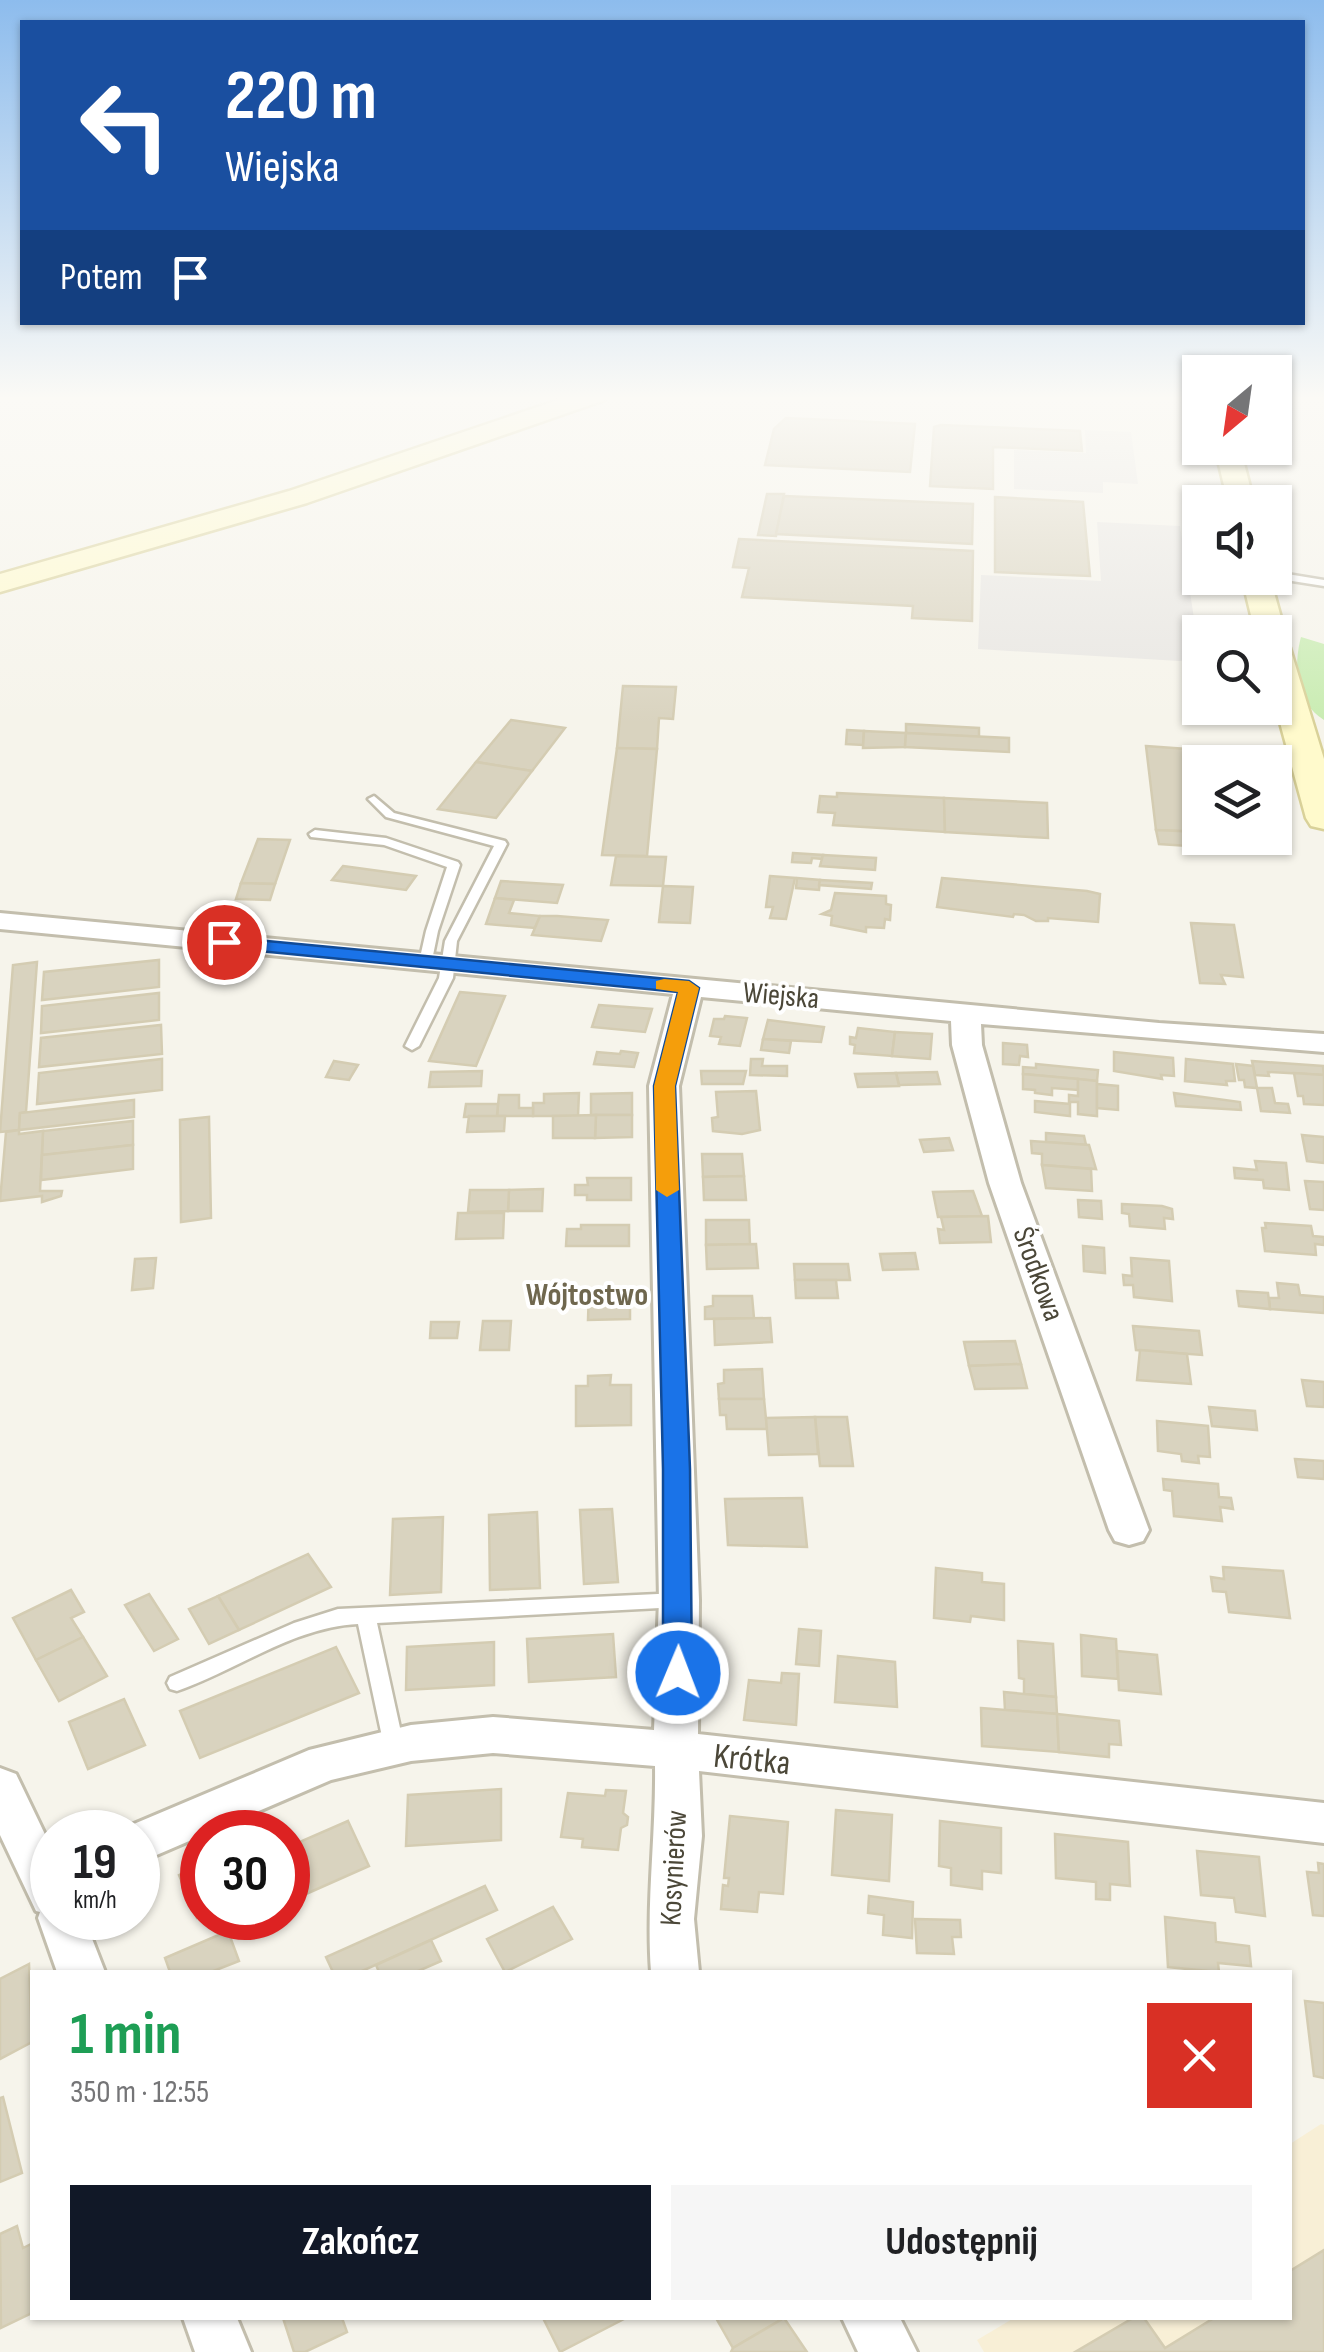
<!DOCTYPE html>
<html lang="pl">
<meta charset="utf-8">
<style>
:root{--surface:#fff;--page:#f6f6f6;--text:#202124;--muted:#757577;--accent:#111827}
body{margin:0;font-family:"Sofia Sans Condensed",sans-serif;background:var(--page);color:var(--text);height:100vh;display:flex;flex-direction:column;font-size:38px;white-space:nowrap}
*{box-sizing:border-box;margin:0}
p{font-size:32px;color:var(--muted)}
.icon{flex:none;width:55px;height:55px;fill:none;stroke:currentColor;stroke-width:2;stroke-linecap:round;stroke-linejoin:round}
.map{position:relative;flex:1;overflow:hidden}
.side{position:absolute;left:30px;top:1970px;width:1262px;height:350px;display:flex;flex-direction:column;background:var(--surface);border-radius:0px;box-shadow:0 2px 8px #0004}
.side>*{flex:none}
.top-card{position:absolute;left:20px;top:20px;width:1285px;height:305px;border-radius:0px;box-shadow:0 2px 8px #0004;background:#1a4fa0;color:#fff;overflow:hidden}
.needle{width:65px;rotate:209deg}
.controls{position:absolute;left:1182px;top:355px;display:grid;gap:20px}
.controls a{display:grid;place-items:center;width:110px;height:110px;border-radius:0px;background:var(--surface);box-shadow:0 2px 8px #0004;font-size:50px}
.speed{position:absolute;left:30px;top:1810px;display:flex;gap:20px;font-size:50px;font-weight:700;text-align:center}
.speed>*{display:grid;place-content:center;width:130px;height:130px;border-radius:50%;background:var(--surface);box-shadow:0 2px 8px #0004;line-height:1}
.speed small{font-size:25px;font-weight:400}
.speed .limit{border:15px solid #d22;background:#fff;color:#111}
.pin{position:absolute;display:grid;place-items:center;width:85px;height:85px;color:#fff;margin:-42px;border:5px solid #fff;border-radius:50%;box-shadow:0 2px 10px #0007}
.me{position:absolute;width:110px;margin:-55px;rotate:1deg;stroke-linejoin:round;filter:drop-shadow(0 0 8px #0008)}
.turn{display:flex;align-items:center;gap:35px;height:210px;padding:0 40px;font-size:45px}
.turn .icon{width:130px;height:130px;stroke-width:2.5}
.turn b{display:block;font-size:70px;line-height:85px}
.then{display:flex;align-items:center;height:95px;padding:0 40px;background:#0003;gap:20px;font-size:38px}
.round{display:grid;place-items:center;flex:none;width:105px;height:105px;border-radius:0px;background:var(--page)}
.head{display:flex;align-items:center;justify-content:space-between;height:170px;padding:0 40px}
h1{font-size:60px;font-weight:700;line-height:75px;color:#1e9e55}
.action{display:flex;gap:20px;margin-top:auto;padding:20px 40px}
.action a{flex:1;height:115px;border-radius:0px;background:var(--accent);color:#fff;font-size:40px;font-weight:700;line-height:115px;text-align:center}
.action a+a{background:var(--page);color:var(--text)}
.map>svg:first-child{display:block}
</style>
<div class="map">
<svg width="1324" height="2352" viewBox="0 0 1324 2352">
<rect width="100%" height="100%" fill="#f6f4eb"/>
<path fill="#f8efd6" d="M1321 2124 1324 2125V2352H984L977 2340 1014 2318H1290V2144Z"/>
<path fill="#c9ecb2" d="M1301 637 1324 644V720C1296 703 1293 666 1301 637Z"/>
<g fill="#e8e6e2">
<path d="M1085 430 1131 432 1138 484 1103 482V493L1014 489V450L1086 453Z"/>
<path d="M1097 522 1180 526 1200 658 1179 661 978 649 981 575 1101 581Z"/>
</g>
<g fill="#d9d3bf" stroke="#d4ccb2" stroke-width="2.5">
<path d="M786 418 915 424 910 472 765 465 774 429Z"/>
<path d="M941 425 1080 431 1082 451 993 447V489L930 486 934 427Z"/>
<path d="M767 494H784L776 536 758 535Z"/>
<path d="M784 496 973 504 972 544 776 534Z"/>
<path d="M995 497 1083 502 1090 576 995 572Z"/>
<path d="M739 539 973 551 972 621 912 618 913 606 742 597 749 568 733 567Z"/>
<path d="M623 686 676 687 673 719 659 718 657 749 617 748Z"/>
<path d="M511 720 565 728 532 771 476 762Z"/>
<path d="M906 724 979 728V737L906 733Z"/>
<path d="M847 730 864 731 863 745 846 744Z"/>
<path d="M864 731 906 733 905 747 863 748Z"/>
<path d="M906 733 1009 738V752L905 747Z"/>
<path d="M1146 746 1187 749 1200 832 1156 830Z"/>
<path d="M617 748 657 749 647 856 602 855Z"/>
<path d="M476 762 532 771 496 818 438 809Z"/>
<path d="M837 793 944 798 945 832 833 825 835 813 818 812 820 796 837 797Z"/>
<path d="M944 798 1047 803 1048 838 945 832Z"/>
<path d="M1156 830 1200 832 1203 847 1159 844Z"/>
<path d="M258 839 290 840 275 884 241 883Z"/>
<path d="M793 853 823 855 822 859 812 858 811 863 792 862Z"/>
<path d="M823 855 876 858 875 870 820 866Z"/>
<path d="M616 856 666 857 663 886 611 885Z"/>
<path d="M343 866 416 876 406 890 332 880Z"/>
<path d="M770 876 795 878 786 919 770 918 773 907H766Z"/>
<path d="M797 878 820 880 819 890 796 888Z"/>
<path d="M942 878 1087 891 1100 894 1098 922 1048 918V921H1036L1024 915 1014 914 1013 917 937 907Z"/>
<path d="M820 880 872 883 871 889 819 885Z"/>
<path d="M501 881 563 885 557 903 495 898Z"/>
<path d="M241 883 275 884 270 900 236 899Z"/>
<path d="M663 886 693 887 690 923 659 922Z"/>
<path d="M835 893 886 896V904L891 905 890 920 885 919 884 928 866 927V932L831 925 832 916 822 914 831 910Z"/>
<path d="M495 898 514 900 509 913 540 916 535 928 486 924Z"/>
<path d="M540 916H557L608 920 601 941 532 935Z"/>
<path d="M1191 923 1234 925 1243 977 1221 975 1225 984 1200 983Z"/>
<path d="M159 960V987L42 1000 44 972Z"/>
<path d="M37 962 26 1112 20 1113 19 1130 0 1132 13 965Z"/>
<path d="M460 992 505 996 476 1066 429 1061Z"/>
<path d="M159 993V1020L41 1033 42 1006Z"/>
<path d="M599 1005 652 1009 645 1032 592 1027Z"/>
<path d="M725 1016 747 1018 740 1046 719 1044 721 1037 710 1036 714 1019H724Z"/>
<path d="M768 1020 824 1027 821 1042 763 1039Z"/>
<path d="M161 1025 162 1054 39 1067 41 1038Z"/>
<path d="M858 1028 895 1032 892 1056 854 1053 855 1045 850 1044V1037L856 1038Z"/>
<path d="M895 1032 932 1034 930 1059 892 1056Z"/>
<path d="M763 1039 791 1041 789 1053 761 1050Z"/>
<path d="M1003 1043 1027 1045 1028 1057 1020 1056 1019 1065 1003 1064Z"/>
<path d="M621 1051 638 1053 634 1067 594 1064 597 1052 620 1054Z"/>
<path d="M1114 1052 1173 1058 1174 1076 1161 1075 1162 1079 1114 1071Z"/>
<path d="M162 1059V1090L37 1104 39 1073Z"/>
<path d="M751 1059H763L762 1066H787V1076L750 1075Z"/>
<path d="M1186 1059 1233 1064 1235 1081H1226L1227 1085 1185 1081Z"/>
<path d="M334 1061 358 1065 349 1080 326 1077Z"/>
<path d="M1252 1061 1323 1066 1324 1075 1268 1072 1269 1076 1255 1075Z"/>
<path d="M1036 1064 1098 1070 1097 1081 1023 1074V1067L1036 1068Z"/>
<path d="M1236 1064 1253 1066 1257 1088 1245 1087 1244 1080H1239Z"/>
<path d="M482 1071 481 1086 429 1087 431 1072Z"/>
<path d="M701 1071H746L743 1084H702Z"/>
<path d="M937 1072 940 1084 899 1085 896 1073Z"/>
<path d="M896 1073 899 1086 858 1087 855 1074Z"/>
<path d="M1294 1073 1324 1075V1105L1304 1104 1303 1096H1298Z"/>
<path d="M1023 1074 1078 1079V1090L1052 1088V1095L1035 1093V1090L1023 1089Z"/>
<path d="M1078 1079 1097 1081V1116L1078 1114V1102H1069V1095L1078 1096Z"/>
<path d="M1097 1084 1118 1086V1110L1097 1108Z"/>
<path d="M1257 1088H1272L1275 1103 1288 1104 1290 1113 1261 1111Z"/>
<path d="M756 1091 760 1130 742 1134 713 1131 712 1118 718 1117 716 1092Z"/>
<path d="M579 1093 578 1116H533V1103H544V1094Z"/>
<path d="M632 1093V1115H591V1094Z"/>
<path d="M1174 1093 1240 1102 1241 1110 1176 1106Z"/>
<path d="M499 1095H519V1108H533V1116H497Z"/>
<path d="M134 1100V1117L19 1130 20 1113Z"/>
<path d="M1035 1101 1070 1104V1116L1035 1112Z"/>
<path d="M466 1104H498L497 1116 464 1117Z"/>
<path d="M596 1115H632V1137L595 1138Z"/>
<path d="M596 1115 595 1138H553V1116Z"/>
<path d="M469 1116H505L504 1131 467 1132Z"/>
<path d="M209 1117 211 1218 181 1222 180 1120Z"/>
<path d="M133 1121V1145L42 1155 43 1131Z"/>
<path d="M19 1130V1134L43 1131 40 1191H62L61 1196 42 1202V1196L0 1201 6 1132Z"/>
<path d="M1046 1133 1084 1136 1086 1145 1046 1142Z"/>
<path d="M1302 1135 1324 1137V1163L1307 1161Z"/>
<path d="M949 1138 953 1150 924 1152 920 1140Z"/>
<path d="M1031 1141 1089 1145 1096 1169 1042 1165V1154L1032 1153Z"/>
<path d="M133 1145V1169L41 1180 42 1155Z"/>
<path d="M702 1154H742L744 1176 703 1177Z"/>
<path d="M1255 1161 1286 1163 1289 1190 1264 1188 1263 1180 1235 1178 1234 1168 1257 1170Z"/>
<path d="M1042 1165 1091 1169 1092 1191 1046 1188Z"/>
<path d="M744 1176 746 1200H704L703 1177Z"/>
<path d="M587 1178H631V1200H587V1195H575V1185H588Z"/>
<path d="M1305 1181 1324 1182V1210L1310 1209Z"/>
<path d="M543 1189 542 1211H508L509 1190Z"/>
<path d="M470 1190H509L508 1211 468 1212Z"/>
<path d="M973 1191 982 1216 938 1217 933 1192Z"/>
<path d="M1078 1200 1101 1201 1102 1219 1079 1217Z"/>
<path d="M1122 1204 1162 1206 1172 1209 1173 1219 1164 1218 1165 1229 1130 1226 1129 1214 1122 1213Z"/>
<path d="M458 1213H504L503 1238 456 1239Z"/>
<path d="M988 1216 991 1242 940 1243 938 1229 944 1230 941 1217Z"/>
<path d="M706 1220H749L750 1244 706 1245Z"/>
<path d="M1265 1223 1311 1226 1313 1236 1324 1237V1245L1315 1244 1316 1255 1265 1251 1262 1228H1266Z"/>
<path d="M581 1225H629V1246H566L567 1229H581Z"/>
<path d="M756 1244 758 1268 707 1269 706 1245Z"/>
<path d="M1083 1246 1104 1248 1105 1273 1084 1271Z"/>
<path d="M915 1253 918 1269 883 1270 880 1254Z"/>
<path d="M156 1258 153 1288 132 1290 135 1259Z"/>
<path d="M1131 1258 1169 1261 1172 1301 1134 1297 1133 1285H1124L1123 1275 1132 1276Z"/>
<path d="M794 1264H848L850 1280H795Z"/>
<path d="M795 1280H836L838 1298H796Z"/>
<path d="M1277 1283 1298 1285 1300 1295 1324 1297V1313L1270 1309 1269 1298H1279Z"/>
<path d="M589 1291H630V1319L588 1320Z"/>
<path d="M1237 1291 1268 1293 1270 1309 1239 1306Z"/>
<path d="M713 1296H752L754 1318 705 1319V1307L713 1306Z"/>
<path d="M770 1318 772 1342 715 1345 714 1319Z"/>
<path d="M483 1321H511L509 1350H480Z"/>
<path d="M431 1322H459L457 1338H430Z"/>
<path d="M1133 1326 1199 1331 1202 1355 1136 1350Z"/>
<path d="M1015 1341 1021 1364 969 1366 964 1342Z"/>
<path d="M1140 1350 1187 1354 1191 1384 1137 1380Z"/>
<path d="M1021 1364 1027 1388 975 1389 969 1366Z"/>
<path d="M762 1369 764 1399H719L718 1384 724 1383V1370Z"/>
<path d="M611 1375 610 1385H631V1425L576 1426V1386H588V1376Z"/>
<path d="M1302 1380 1324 1382V1407L1307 1406Z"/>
<path d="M719 1399H764L767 1429H727L726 1415H720Z"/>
<path d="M1209 1407 1255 1411 1257 1430 1212 1426Z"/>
<path d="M815 1417H847L853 1466H820Z"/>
<path d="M815 1417 818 1454 769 1455 766 1418Z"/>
<path d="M1157 1421 1208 1426 1210 1457 1198 1456 1199 1463 1182 1461 1181 1454 1158 1451Z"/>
<path d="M1295 1459 1324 1461V1479L1298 1477Z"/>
<path d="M1163 1479 1218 1484 1219 1497 1231 1498 1233 1509 1220 1507 1222 1521 1174 1516 1172 1491 1164 1490Z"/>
<path d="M802 1498 807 1547 728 1545 725 1499Z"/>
<path d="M612 1509 618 1582 584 1584 580 1510Z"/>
<path d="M537 1512 540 1588 490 1590 489 1515Z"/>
<path d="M443 1517 441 1592 390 1595 393 1519Z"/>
<path d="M308 1554 331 1587 239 1630 218 1596Z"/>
<path d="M1223 1567 1283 1571 1290 1618 1229 1612 1226 1592 1213 1591 1211 1577 1224 1579Z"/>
<path d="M936 1568 982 1573V1582L1004 1584V1620L971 1616 970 1622 934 1618Z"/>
<path d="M71 1590 84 1612 71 1618 83 1637 36 1660 13 1618Z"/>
<path d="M149 1594 178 1639 154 1651 125 1605Z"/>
<path d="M218 1596 239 1630 209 1644 189 1609Z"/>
<path d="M799 1629 821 1631 819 1666 796 1664Z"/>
<path d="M613 1634 616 1677 529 1682 527 1639Z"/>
<path d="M1081 1635 1116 1639 1118 1679 1082 1676Z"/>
<path d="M83 1637 107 1676 59 1701 36 1660Z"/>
<path d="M1018 1641 1053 1644 1056 1697 1024 1694V1679L1019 1678Z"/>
<path d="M494 1642V1685L406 1690 407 1647Z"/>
<path d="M336 1647 359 1693 200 1758 180 1711Z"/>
<path d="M1117 1651 1157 1655 1161 1694 1119 1690Z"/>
<path d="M838 1656 895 1662 897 1707 835 1702Z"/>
<path d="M782 1673 799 1674 796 1725 744 1720 749 1680 781 1683Z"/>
<path d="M1004 1692 1056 1697 1057 1714 1005 1710Z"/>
<path d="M124 1699 145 1745 88 1769 69 1722Z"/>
<path d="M981 1708 1057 1714 1059 1752 982 1746Z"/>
<path d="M1057 1714 1119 1721 1121 1745 1109 1744V1757L1059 1752Z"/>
<path d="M501 1789V1840L406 1846 408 1795Z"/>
<path d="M606 1790 626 1791 623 1813 628 1817 627 1825 621 1828 618 1850 582 1847 583 1839 561 1837 568 1793 605 1796Z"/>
<path d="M836 1810 892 1815 889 1881 832 1875Z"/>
<path d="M730 1816 788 1822 783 1894 759 1892 757 1912 721 1909 723 1885 728 1886 729 1878H724Z"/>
<path d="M348 1821 369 1866 288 1902V1847Z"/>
<path d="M940 1821 1001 1828V1873L982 1871V1889L951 1885V1868L939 1866Z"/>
<path d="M1055 1834 1128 1842 1130 1886 1110 1884V1900L1096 1899V1882L1056 1878Z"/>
<path d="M1197 1851 1259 1857 1265 1916 1236 1912 1234 1898 1201 1895Z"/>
<path d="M1318 1863 1324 1864V1916L1313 1915 1307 1872 1319 1873Z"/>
<path d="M202 1864V1916L197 1918 179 1875Z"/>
<path d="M485 1886 497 1910 360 1972H333L326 1957Z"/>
<path d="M869 1896 913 1902 912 1938 883 1935 884 1915 868 1913Z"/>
<path d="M553 1907 572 1939 505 1972 487 1939Z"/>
<path d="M1165 1917 1215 1923 1216 1942 1249 1946 1251 1966 1218 1963 1219 1972 1168 1967Z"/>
<path d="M915 1919 960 1920 961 1937H952L954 1954 917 1953Z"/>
<path d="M228 1931 239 1961 211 1972H170L165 1958Z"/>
<path d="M431 1940 441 1961 416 1972H379L376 1965Z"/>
<path d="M29 1964 32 2042 0 2059V1979Z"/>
<path d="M1305 2001 1324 2003V2078L1314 2076Z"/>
<path d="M3 2097 22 2173 0 2182V2098Z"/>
<path d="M17 2226 23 2248 31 2244 32 2249V2313L1 2328 0 2234Z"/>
<path d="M1324 2250V2352H1075L1133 2318H1144L1165 2348 1214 2318H1290V2271Z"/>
<path d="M283 2318H342L347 2332 305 2352H294Z"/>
<path d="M543 2318H626L560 2352Z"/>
<path d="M716 2318H784L733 2348Z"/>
<path d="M784 2318 807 2352H731L733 2348Z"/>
</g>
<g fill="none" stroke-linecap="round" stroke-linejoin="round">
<g stroke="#c3bead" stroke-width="5">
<g id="lane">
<path d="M1275 572 1324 580V586L1273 578Z"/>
<path d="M374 796 394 813 505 841 507 844 457 941 453 978 419 1046 412 1050 405 1046 439 978 445 941 494 846 386 817 368 799Z"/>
<path d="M315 830 386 838 458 862 460 865 438 931 431 965 426 966 419 962 426 931 447 867 384 845 311 837 309 834Z"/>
<path d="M679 1593 686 1595 688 1600 686 1605 679 1607 377 1623 404 1746 401 1752 394 1754 387 1752 384 1746 358 1624C294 1627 237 1670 177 1691L170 1689 167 1683 170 1677 294 1623 338 1609Z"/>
</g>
</g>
<g stroke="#c3bead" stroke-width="6">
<g id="street">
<path d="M0 913 1159 1023 1324 1034V1052L981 1024 982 1045 1021 1183 1149 1530 1143 1541 1129 1545 1115 1541 1109 1530 989 1183 952 1045 951 1021 701 997 679 1086 699 1600 698 1734 1324 1803V1843L699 1771 702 1836 694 1919 699 1972H651C646 1903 656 1835 655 1766L493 1753 411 1761 331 1780 138 1863V1832H120L122 1829 309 1750 411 1725 493 1717 654 1730 659 1600 649 1086 673 994 0 929Z"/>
<path d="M0 1768 16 1774 52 1849V1918H84L105 1972H57L38 1918 40 1912 36 1911 0 1835Z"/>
<path d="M183 2318H237L251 2352H195Z"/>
<path d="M842 2318H900L917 2352H858Z"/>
</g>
</g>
<g stroke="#d9d199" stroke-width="5">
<g id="secondary">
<path d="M573 395H609L605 400 307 503 0 592V574L289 491Z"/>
<path d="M1215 448H1240L1254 502H1228Z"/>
<path d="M1242 578H1270L1285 632 1277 639 1290 648 1324 759V829L1311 826 1306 818 1275 704V632H1255Z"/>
</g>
</g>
<use href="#lane" fill="#fff" fill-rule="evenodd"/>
<use href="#street" fill="#fff" fill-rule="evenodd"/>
<use href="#secondary" fill="#fffacc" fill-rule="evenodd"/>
</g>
<linearGradient id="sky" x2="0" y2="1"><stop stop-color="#8dbced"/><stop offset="0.55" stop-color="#fbfaf6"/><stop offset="1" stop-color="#fbfaf6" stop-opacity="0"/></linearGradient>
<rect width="1324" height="724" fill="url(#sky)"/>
<path fill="#1a73e8" stroke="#114b97" stroke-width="2.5" d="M224 937 689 981 699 988 675 1086 690 1469 692 1673 688 1681 678 1685 667 1681 663 1673V1469L654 1086 678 992 217 947V938Z"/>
<path fill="#f59e0b" d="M664 979 689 981 699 988 675 1086 679 1190 667 1197 656 1190 654 1086 678 992 656 989V981Z"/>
<g text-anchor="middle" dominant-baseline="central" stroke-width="8" stroke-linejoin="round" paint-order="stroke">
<g font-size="30" fill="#4b4738" stroke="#fff">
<text transform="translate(781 996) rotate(5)">Wiejska</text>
<text transform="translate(1038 1274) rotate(70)">Środkowa</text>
<text transform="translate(674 1868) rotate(-87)">Kosynierów</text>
</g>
<g font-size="32" font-weight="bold" fill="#6f674e" stroke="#fff">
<text x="587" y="1295">Wójtostwo</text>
</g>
<g font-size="35" fill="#4b4738" stroke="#fff">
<text transform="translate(752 1760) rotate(6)">Krótka</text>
</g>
</g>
</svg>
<div class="controls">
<a><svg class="needle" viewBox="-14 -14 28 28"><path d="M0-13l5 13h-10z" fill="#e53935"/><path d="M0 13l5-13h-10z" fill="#757577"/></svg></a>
<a><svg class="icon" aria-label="sound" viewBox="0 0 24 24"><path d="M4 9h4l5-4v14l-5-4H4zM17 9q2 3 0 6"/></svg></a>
<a><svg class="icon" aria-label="search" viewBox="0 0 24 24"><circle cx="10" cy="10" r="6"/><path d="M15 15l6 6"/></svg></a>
<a><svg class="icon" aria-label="layers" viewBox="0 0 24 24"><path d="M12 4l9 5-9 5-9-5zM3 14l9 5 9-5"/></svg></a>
</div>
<div class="speed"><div>19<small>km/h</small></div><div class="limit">30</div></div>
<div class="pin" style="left:224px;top:942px;background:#d93025"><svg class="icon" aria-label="arrive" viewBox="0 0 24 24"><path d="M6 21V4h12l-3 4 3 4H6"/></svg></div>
<svg class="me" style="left:678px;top:1673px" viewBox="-20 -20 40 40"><circle r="17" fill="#1a73e8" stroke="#fff" stroke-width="3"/><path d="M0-11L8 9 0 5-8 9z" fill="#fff"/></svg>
<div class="top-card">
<div class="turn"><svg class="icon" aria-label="left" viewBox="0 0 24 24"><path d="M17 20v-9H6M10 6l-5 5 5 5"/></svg><div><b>220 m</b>Wiejska</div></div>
<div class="then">Potem<svg class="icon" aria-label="arrive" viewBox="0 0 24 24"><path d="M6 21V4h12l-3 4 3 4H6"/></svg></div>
</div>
<section class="side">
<div class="head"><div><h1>1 min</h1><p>350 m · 12:55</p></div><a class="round" style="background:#d93025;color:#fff"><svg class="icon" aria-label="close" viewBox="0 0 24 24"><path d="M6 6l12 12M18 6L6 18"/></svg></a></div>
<div class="action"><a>Zakończ</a><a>Udostępnij</a></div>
</section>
</div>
